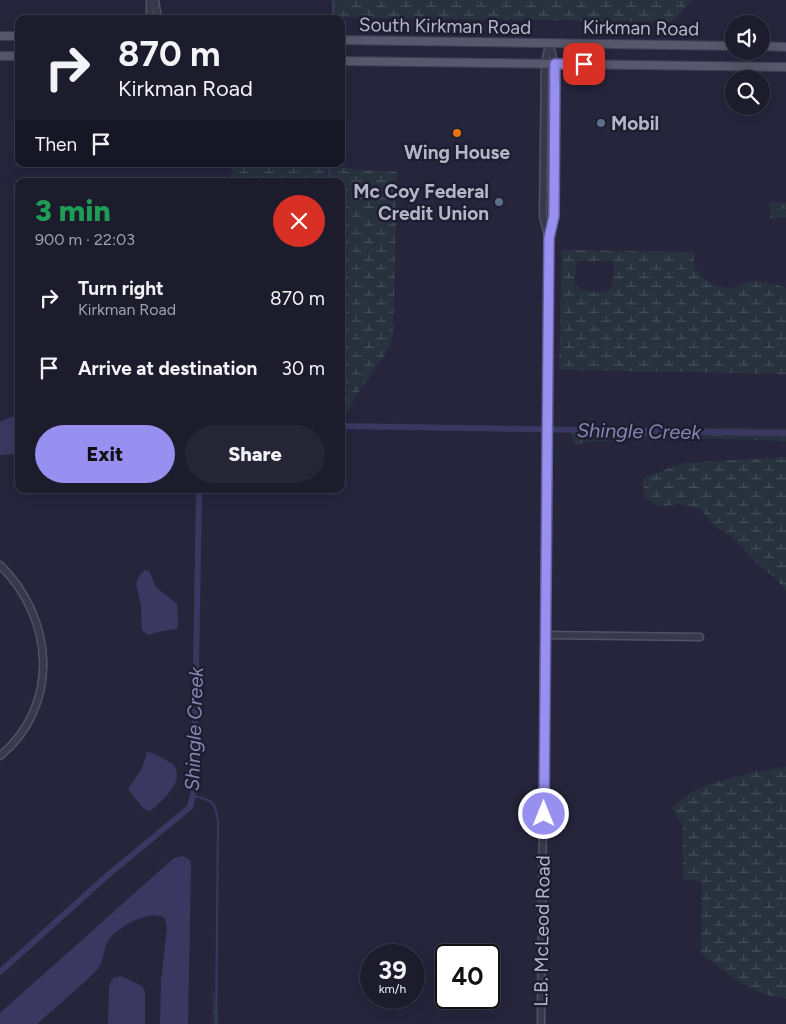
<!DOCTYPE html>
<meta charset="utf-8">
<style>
:root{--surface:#1c1c2d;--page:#252535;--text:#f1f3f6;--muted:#a0a1aa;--line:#3a3a49;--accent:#9790f1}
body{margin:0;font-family:Figtree,sans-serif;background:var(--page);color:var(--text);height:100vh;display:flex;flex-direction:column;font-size:19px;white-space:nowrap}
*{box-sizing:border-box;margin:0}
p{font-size:16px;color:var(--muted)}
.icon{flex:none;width:28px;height:28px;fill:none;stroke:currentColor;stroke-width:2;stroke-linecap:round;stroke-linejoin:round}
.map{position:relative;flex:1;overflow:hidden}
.side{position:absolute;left:15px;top:178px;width:330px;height:315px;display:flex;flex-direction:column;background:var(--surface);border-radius:10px;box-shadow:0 5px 20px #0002,0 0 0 1px var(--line)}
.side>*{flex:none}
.hud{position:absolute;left:15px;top:15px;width:330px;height:152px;border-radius:10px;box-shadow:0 5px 20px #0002,0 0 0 1px var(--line);background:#1c1c2d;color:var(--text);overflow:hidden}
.controls{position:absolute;left:725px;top:15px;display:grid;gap:10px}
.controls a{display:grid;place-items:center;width:45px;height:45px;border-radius:50%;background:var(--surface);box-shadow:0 5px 20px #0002,0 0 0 1px var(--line);font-size:25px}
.speed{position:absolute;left:360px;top:944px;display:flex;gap:10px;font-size:25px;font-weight:700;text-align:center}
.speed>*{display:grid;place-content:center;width:65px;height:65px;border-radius:50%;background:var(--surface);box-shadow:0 5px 20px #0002,0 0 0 1px var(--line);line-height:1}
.speed small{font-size:12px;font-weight:400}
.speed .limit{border:2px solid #111;border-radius:8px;background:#fff;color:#111}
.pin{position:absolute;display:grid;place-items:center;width:42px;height:42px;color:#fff;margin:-21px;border-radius:10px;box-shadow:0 2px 8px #0006}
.me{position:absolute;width:55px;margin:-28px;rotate:0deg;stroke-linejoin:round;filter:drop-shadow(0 0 4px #0008)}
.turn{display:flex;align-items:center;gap:18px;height:105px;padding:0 20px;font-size:22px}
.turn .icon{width:65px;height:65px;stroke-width:2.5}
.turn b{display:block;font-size:35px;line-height:42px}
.then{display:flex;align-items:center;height:48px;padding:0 20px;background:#0003;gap:10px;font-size:19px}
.round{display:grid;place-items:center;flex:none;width:52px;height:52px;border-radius:26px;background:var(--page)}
.head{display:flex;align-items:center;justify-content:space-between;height:85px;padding:0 20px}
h1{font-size:30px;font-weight:800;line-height:38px;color:#1e9e55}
.action{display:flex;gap:10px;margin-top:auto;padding:10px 20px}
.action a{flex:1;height:58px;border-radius:30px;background:var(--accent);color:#111;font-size:20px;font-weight:800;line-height:58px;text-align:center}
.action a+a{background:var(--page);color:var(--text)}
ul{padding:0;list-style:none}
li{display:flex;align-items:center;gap:15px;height:70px;padding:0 20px}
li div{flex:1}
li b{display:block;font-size:19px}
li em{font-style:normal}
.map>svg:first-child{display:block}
</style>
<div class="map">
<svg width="786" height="1024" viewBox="0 0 786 1024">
<defs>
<pattern id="wetland-marsh" width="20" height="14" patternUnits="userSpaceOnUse" patternTransform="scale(1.25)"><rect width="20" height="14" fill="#28323f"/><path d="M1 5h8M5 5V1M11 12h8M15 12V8" fill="none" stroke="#454d59"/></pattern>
<pattern id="park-tufts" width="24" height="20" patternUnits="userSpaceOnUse" patternTransform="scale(1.25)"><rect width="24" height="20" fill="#28323f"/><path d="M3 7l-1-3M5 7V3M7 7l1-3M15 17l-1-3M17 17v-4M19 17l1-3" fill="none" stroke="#454d59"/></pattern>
</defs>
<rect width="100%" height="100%" fill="#26253c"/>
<g fill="url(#wetland-marsh)" fill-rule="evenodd">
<path d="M333 0H694C682 4 682 19 669 22L333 17Z"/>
<path d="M232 164H286L397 172 393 339 385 355 360 390 341 423V181H231Z"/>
<path d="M562 250 694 252C694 259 693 266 697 272 704 281 721 289 733 288 739 287 744 281 751 281 762 281 776 284 786 288V374L559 370ZM577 261H614L612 288C601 295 584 292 574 284Z"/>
<path d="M571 428H786V441C715 439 644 435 574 444Z"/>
<path d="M786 457V591L775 578 752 559 733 538 712 524 701 509 677 504 660 507 645 498 643 478 683 463Z"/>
<path d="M786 767V999C748 993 730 976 701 953L702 882 683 879V826L672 808C677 804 681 799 687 795 706 782 762 769 786 767Z"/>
<path d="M212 987 217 1005 219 1024H212Z"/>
</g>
<rect fill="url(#park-tufts)" x="770" y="202" width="16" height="16"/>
<g fill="#3a3860">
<path d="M11 417H19V454L0 455V421Z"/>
<path d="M145 570 149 571 156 587 177 604 178 626 176 629 162 631 148 635 142 630 141 606 136 584 139 576Z"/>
<path d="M147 752 153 753 173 764C186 782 164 798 152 810L148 811 143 808 128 789 142 768Z"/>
<path d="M183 856 190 860 191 868 188 1024H160L161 981 167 928 165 918C150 908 117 927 108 941 103 949 104 962 98 969 79 988 57 1006 37 1024H0V1013L174 858Z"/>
<path d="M121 976 142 986 145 992V1024H108L109 986 113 978Z"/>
</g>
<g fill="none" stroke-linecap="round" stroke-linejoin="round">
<g stroke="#3a3860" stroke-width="2">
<path d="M333 19V0"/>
<path d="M329 181 330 164"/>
<path d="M193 796C213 800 215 801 218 821L216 1024"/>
</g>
<g stroke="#3a3860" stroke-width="6">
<path d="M341 426 786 433"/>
<path d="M0 972 108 875 190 807 194 791 199 489"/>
</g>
<g stroke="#525164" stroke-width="9">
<g id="minor">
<path d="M155 0 158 19"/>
<path d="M150 19V0"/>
<path d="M548 236 543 216 545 63 549 45"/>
<path d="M0 565C54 618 61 705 0 756"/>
<path d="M545 635 700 637"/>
<path d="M541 1024 548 248 549 238 554 216 555 64 549 43"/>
</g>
</g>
<g stroke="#403f52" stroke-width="10">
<g id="major">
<path d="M0 36H19"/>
<path d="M341 40 734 46"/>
<path d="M761 46 786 47"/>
<path d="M0 56H19"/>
<path d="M341 61 786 67"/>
</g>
</g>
<use href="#minor" stroke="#3a394c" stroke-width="6"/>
<use href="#major" stroke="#58576c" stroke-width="8"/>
</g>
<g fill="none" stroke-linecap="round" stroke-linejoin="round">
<g stroke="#625e9d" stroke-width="12">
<path id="route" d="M544 814 549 238 554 216 555 64H584"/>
</g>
<use href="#route" stroke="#9790f1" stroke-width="9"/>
</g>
<g fill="#5c6f8a" stroke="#1f1e31" stroke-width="2">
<circle cx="601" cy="123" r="5"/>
<circle cx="499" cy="202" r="5"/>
</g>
<circle fill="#e8710a" stroke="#1f1e31" stroke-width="2" cx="457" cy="133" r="5"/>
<g text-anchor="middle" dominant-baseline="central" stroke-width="5" stroke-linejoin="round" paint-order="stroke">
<g font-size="19" fill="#b6b5c7" stroke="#1f1e31">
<text transform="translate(445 26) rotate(1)">South Kirkman Road</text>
<text transform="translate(641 28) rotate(1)">Kirkman Road</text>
<text transform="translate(542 931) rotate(-89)">L.B. McLeod Road</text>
</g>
<g font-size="19" font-weight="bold" fill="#b6b5c7" stroke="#1f1e31" text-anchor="start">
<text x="611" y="123">Mobil</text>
<text x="457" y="152" text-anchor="middle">Wing House</text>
<text x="489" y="191" text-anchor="end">Mc Coy Federal<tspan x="489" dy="22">Credit Union</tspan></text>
</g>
<g font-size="20" font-style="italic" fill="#8785b2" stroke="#1f1e31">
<text transform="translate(639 431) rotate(1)">Shingle Creek</text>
<text transform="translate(194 729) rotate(-88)">Shingle Creek</text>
</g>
</g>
</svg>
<div class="controls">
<a><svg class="icon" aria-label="sound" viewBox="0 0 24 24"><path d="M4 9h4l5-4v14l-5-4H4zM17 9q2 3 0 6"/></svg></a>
<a><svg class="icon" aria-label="search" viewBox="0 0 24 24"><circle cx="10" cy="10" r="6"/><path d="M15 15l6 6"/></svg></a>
</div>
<div class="speed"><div>39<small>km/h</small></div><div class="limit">40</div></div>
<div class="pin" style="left:584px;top:64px;background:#d93025"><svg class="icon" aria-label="arrive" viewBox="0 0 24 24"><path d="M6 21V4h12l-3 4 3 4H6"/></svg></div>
<svg class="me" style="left:544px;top:814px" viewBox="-20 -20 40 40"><circle r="17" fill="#9790f1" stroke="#fff" stroke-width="3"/><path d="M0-11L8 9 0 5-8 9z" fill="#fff"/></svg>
<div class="hud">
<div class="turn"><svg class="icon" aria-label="right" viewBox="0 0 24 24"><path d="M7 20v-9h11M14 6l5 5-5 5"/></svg><div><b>870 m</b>Kirkman Road</div></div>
<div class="then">Then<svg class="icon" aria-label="arrive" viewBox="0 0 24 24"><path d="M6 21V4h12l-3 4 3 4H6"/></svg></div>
</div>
<section class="side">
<div class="head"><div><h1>3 min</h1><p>900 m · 22:03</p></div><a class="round" style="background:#d93025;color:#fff"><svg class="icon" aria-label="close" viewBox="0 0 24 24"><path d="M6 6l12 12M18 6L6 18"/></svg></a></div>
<ul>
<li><svg class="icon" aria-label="right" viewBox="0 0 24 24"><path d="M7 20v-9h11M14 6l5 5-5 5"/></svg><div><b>Turn right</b><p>Kirkman Road</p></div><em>870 m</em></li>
<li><svg class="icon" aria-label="arrive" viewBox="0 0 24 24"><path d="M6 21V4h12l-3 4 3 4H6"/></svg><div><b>Arrive at destination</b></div><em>30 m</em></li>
</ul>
<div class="action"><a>Exit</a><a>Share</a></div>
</section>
</div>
